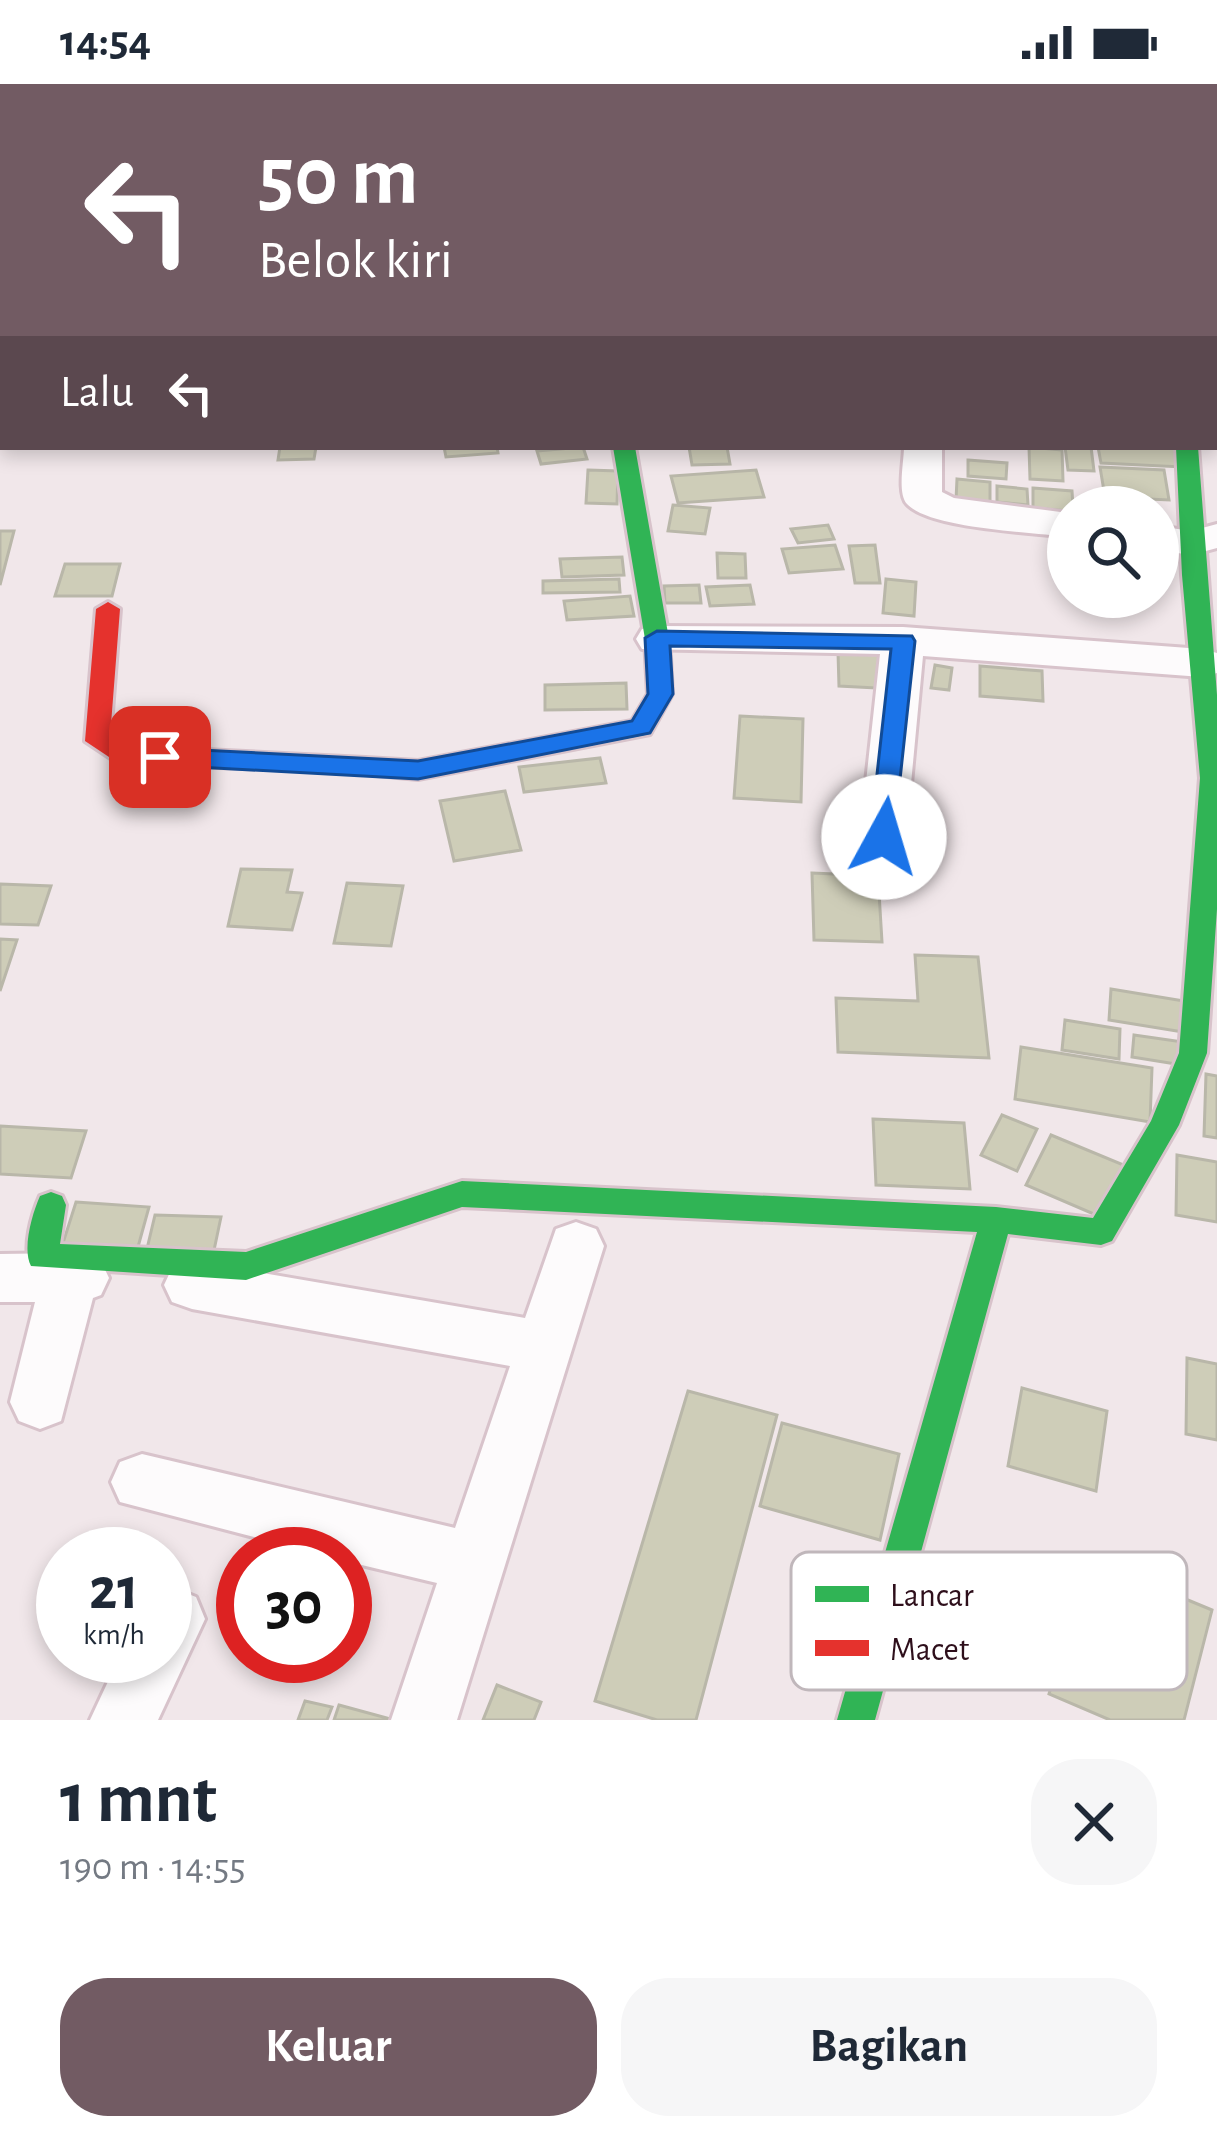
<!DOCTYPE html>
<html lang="id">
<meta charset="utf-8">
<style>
:root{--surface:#fff;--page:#f6f6f7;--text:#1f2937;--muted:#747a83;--accent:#725b63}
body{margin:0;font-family:"Alegreya Sans",sans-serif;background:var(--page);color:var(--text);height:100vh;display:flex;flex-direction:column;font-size:45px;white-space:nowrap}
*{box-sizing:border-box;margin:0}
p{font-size:39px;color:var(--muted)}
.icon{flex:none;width:66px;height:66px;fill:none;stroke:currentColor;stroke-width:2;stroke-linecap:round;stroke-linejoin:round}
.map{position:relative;height:1636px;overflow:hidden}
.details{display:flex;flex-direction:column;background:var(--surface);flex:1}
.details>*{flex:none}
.hud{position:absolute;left:0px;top:0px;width:1218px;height:366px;box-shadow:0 6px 18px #0003;background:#725b63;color:#fff;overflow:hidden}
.tools{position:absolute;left:1047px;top:402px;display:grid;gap:24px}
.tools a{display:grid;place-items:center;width:132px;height:132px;border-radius:50%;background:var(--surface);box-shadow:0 6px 18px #0003;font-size:60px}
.speed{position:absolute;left:36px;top:1443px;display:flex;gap:24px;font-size:60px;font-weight:700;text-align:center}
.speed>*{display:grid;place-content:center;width:156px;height:156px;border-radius:50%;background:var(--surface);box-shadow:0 6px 18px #0003;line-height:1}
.speed small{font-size:30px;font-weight:400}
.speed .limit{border:18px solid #d22;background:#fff;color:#111}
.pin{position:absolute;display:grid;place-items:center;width:102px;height:102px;color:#fff;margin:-51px;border-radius:24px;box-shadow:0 6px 18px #0006}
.me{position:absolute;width:132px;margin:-66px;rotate:6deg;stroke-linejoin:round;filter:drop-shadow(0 0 9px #0008)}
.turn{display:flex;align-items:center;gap:42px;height:252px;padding:0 60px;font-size:54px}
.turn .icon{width:156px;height:156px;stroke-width:2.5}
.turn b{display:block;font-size:84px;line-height:102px}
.then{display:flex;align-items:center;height:114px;padding:0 60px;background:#0003;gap:24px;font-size:45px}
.round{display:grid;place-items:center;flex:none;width:126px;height:126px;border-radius:48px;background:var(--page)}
.summary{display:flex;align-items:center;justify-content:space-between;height:204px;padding:0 60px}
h1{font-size:72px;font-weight:700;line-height:90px}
.primary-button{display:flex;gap:24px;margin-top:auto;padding:24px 60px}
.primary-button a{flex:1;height:138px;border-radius:48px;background:var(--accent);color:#fff;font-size:48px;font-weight:700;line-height:138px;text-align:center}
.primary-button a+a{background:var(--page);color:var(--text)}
.status{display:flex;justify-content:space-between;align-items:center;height:84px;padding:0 60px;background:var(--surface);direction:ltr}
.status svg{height:33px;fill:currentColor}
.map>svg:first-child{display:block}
</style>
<div class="status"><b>14:54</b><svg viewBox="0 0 49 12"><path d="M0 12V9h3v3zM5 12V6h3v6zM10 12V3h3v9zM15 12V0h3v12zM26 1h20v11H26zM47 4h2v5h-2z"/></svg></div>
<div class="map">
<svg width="1217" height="1636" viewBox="0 0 1217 1636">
<rect width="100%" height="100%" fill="#f1e7ea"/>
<g fill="#cecdb8" stroke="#b9b7a9" stroke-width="3">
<path d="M227 0H363L375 3H223Z"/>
<path d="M280 363H316L314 375 278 376Z"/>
<path d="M444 363H497L498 369 446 373Z"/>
<path d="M583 363 587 375 541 380 537 367Z"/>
<path d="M689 363H727L730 380 692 381Z"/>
<path d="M1029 363 1062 366 1063 397 1030 395Z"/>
<path d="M1065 363H1091L1094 387 1068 386Z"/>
<path d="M1098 363H1178L1182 383 1101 379Z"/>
<path d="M968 376 1007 379 1006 395 968 392Z"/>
<path d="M1100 383 1164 386 1169 416 1105 413Z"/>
<path d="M588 386 618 387 617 420 586 419Z"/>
<path d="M756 386 764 413 678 419 671 392Z"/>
<path d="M957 395 990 398V418L956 416Z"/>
<path d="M997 402 1027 405 1028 421 997 418Z"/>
<path d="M1033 404 1072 407 1073 423 1068 427 1033 424Z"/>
<path d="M673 421 710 424 705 450 668 447Z"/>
<path d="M828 441 834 455 798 459 791 445Z"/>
<path d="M0 447H14L0 501Z"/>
<path d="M835 461 843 485 789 489 782 465Z"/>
<path d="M875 461 880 499H855L849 462Z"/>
<path d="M717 469 745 470 746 494H718Z"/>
<path d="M622 473 624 491 562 493 560 475Z"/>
<path d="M65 480H120L112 512H55Z"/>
<path d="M619 495 620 508 543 509V497Z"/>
<path d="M886 495 916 498 914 532 883 529Z"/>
<path d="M699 501 701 519H665L664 502Z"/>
<path d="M750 501 754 520 710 522 706 503Z"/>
<path d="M630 512 634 532 567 536 564 517Z"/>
<path d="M838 568 893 571 895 605 839 602Z"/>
<path d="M935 581 952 584 949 606 931 604Z"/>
<path d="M980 582 1042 587 1043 617 980 612Z"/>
<path d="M626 599 627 625 545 626V601Z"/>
<path d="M740 632 803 635 801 718 734 714Z"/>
<path d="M600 674 606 699 524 708 519 683Z"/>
<path d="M505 707 521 766 454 777 440 717Z"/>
<path d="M241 785 292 786 287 808 302 809 292 846 228 842Z"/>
<path d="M812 789 878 792 882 858 814 856Z"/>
<path d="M347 799 403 802 391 862 334 859Z"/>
<path d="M0 800 51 802 38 841 0 840Z"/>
<path d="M0 855 17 856 0 907Z"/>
<path d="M915 871 978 873 989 974 838 968 836 914 918 917Z"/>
<path d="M1111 905 1190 918 1189 949 1109 936Z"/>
<path d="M1065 936 1120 945 1119 975 1062 966Z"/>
<path d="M1134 951 1183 958 1182 981 1132 973Z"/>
<path d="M1021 963 1152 984 1150 1038 1015 1015Z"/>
<path d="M1206 990 1217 992V1054L1204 1052Z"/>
<path d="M1002 1031 1037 1045 1017 1087 981 1071Z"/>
<path d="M873 1035 964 1039 970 1105 876 1101Z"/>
<path d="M0 1042 86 1047 71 1094 0 1090Z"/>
<path d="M1051 1051 1126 1082 1103 1134 1026 1101Z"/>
<path d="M1177 1071 1217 1078V1138L1176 1131Z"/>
<path d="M76 1118 149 1123 138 1163 63 1159Z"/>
<path d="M155 1131 221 1133 213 1171 146 1169Z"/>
<path d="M1187 1274 1217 1280V1356L1186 1350Z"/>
<path d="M1022 1304 1107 1327 1096 1407 1008 1382Z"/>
<path d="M688 1307 777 1331 696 1636H657L595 1617Z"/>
<path d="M782 1339 899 1370 880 1456 760 1422Z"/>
<path d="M1089 1475 1212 1526 1184 1636H1110L1049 1610Z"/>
<path d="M497 1601 541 1618 534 1636H483Z"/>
<path d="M305 1617 332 1623 327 1636H298Z"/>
<path d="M339 1621 394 1636H334Z"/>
</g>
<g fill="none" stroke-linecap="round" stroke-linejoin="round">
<g stroke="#d8c3cb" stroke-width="6">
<g id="street">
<path d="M769 0H799L800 3H770Z"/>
<rect x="1215" y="328" width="2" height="34"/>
<path d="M904 363H942V408L954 414 1068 429V453C1033 448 930 445 907 420 897 409 904 378 904 363Z"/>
<path d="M1217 440V464L1191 471 1158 466V442L1191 447Z"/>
<path d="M657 542 903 543 1202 565 1217 569V589L1202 593 923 572 906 753 899 765 883 769 867 765 860 753 880 570 642 565 636 555 642 545Z"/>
<path d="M576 1138 596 1145 604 1162 457 1636H391L437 1499 345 1477V1470H319L120 1418 111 1398 120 1378 142 1370 455 1444 510 1282 192 1225 172 1218 164 1201 172 1184 192 1177 525 1234 556 1145Z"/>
<path d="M0 1170 70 1169 101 1177 109 1194 101 1211 93 1214 61 1337 40 1345 19 1337 10 1318 35 1218H0Z"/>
<path d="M173 1504 196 1513 205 1535 158 1636H90L120 1572H165V1507Z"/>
</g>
</g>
<g stroke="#d8c3cb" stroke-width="6">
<g id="fast">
<rect x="1215" y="51" width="2" height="10"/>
<rect x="0" y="233" width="3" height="12"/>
<path d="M613 363H635L669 555 672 610 650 650 418 695 356 689 352 683 365 674 418 677 632 637 648 610 645 555Z"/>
<path d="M1176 363H1198L1217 611V825L1207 969 1179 1041 1112 1157 1101 1161 1008 1150 875 1636H837L977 1148 462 1123 246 1196 31 1182C22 1165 32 1130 40 1112L51 1108 62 1112 66 1121 60 1160 246 1168 462 1097 996 1123 1093 1134 1151 1037 1179 969 1200 694 1182 491Z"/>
</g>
</g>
<g stroke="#d8c3cb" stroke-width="6">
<path id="jam" d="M108 518 120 525 110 653 123 662 365 674 378 683 374 689 118 679 85 657 96 525Z"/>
</g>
<use href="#street" fill="#fdfbfc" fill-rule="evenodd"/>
<use href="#fast" fill="#30b455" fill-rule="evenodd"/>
<use href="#jam" fill="#e5322d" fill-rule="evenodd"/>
</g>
<path fill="#1a73e8" stroke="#114b97" stroke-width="3" d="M657 547 912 552 915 557 893 760 884 762 870 753 891 565 670 562 673 610 650 649 418 695 160 681 148 673 160 664 418 677 632 637 648 610 645 554Z"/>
<rect x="791" y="1468" width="396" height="138" rx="18" fill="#fff" stroke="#c0b7bb" stroke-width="3"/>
<rect x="815" y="1502" width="54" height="16" fill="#30b455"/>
<rect x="815" y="1556" width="54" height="16" fill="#e5322d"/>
<g font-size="33" fill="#2e0f1b">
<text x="890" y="1522">Lancar</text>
<text x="890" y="1576">Macet</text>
</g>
</svg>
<div class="tools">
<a><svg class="icon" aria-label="search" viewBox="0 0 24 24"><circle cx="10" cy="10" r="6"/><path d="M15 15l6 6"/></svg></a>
</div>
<div class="speed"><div>21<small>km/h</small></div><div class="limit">30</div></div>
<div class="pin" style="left:160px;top:673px;background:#d93025"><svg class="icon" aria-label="arrive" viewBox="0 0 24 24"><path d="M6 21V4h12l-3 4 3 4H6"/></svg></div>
<svg class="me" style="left:884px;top:753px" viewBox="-20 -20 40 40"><circle r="19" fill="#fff"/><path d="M0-13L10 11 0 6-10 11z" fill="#1a73e8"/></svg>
<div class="hud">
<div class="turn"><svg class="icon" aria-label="left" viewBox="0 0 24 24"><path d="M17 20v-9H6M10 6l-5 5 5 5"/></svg><div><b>50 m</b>Belok kiri</div></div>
<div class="then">Lalu<svg class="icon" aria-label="left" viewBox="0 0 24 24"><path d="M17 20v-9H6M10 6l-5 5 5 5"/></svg></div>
</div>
</div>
<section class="details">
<div class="summary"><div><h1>1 mnt</h1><p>190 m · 14:55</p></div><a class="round"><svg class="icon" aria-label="close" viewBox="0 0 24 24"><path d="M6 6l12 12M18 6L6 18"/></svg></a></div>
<div class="primary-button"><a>Keluar</a><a>Bagikan</a></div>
</section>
